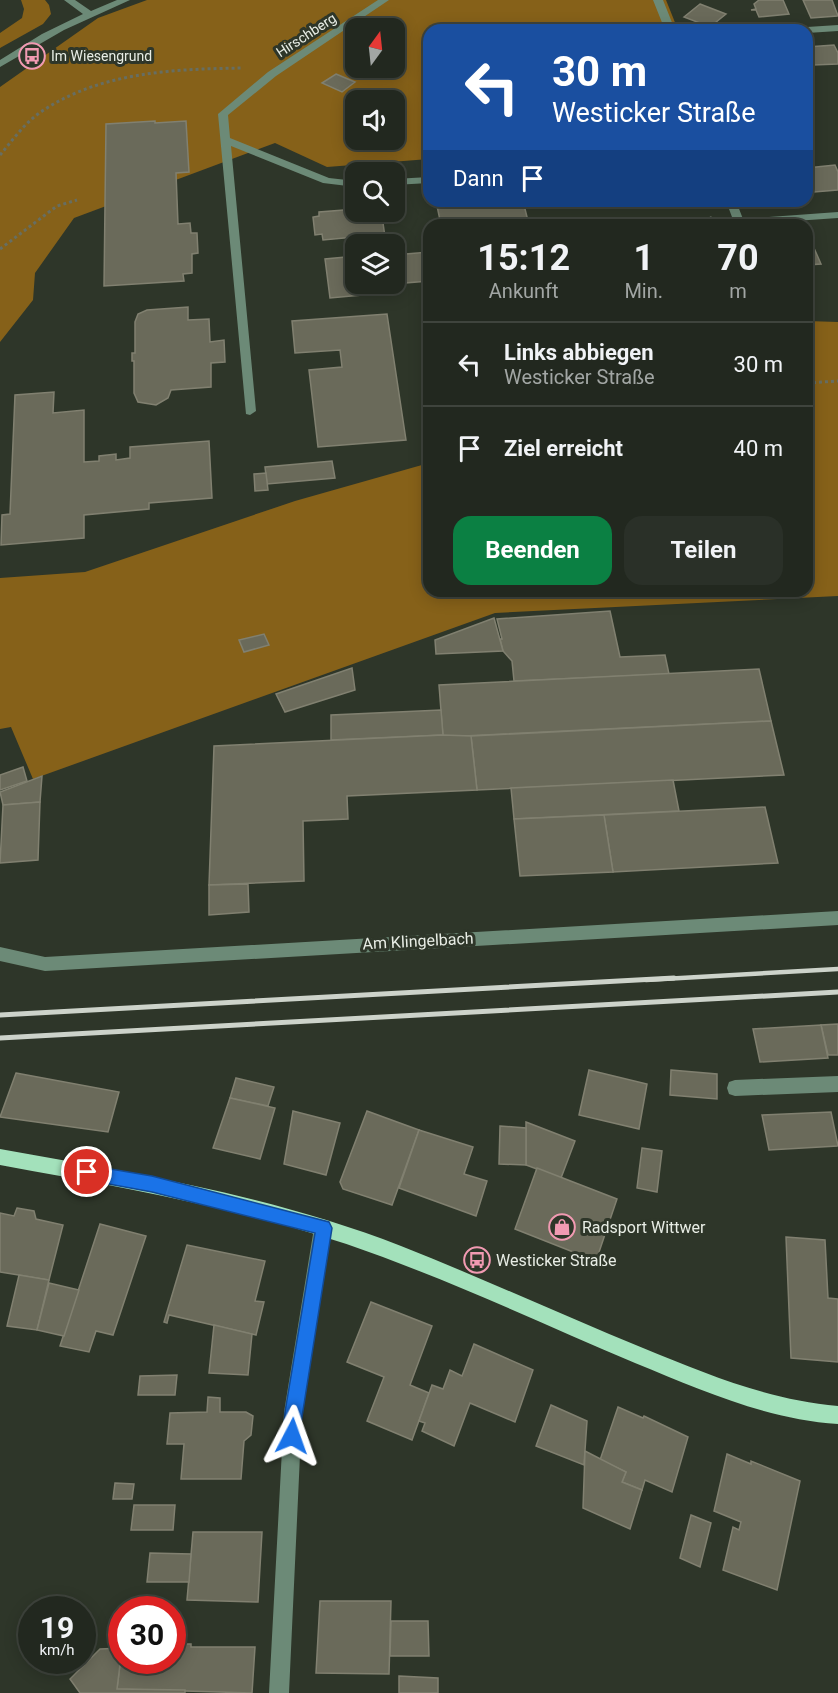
<!DOCTYPE html>
<html lang="de">
<meta charset="utf-8">
<style>
:root{--surface:#22281f;--page:#2a3028;--text:#f1f3f6;--muted:#a2a6a4;--line:#3f443d;--accent:#0b8043}
body{margin:0;font-family:Roboto,sans-serif;background:var(--page);color:var(--text);height:100vh;display:flex;flex-direction:column;font-size:22px;white-space:nowrap}
*{box-sizing:border-box;margin:0}
p{font-size:20px;color:var(--muted)}
.icon{flex:none;width:33px;height:33px;fill:none;stroke:currentColor;stroke-width:2;stroke-linecap:round;stroke-linejoin:round}
.map{position:relative;flex:1;overflow:hidden}
.drawer{position:absolute;left:423px;top:219px;width:390px;height:378px;display:flex;flex-direction:column;background:var(--surface);border-radius:18px;box-shadow:0 3px 15px #0003,0 0 0 2px var(--line)}
.drawer>*{flex:none}
.banner{position:absolute;left:423px;top:24px;width:390px;height:183px;border-radius:18px;box-shadow:0 3px 15px #0003,0 0 0 2px var(--line);background:#1a4fa0;color:#fff;overflow:hidden}
.needle{width:39px;rotate:15deg}
.controls{position:absolute;left:345px;top:18px;display:grid;gap:12px}
.controls a{display:grid;place-items:center;width:60px;height:60px;border-radius:12px;background:var(--surface);box-shadow:0 3px 15px #0003,0 0 0 2px var(--line);font-size:30px}
.speed{position:absolute;left:18px;top:1596px;display:flex;gap:12px;font-size:30px;font-weight:700;text-align:center}
.speed>*{display:grid;place-content:center;width:78px;height:78px;border-radius:50%;background:var(--surface);box-shadow:0 3px 15px #0003,0 0 0 2px var(--line);line-height:1}
.speed small{font-size:15px;font-weight:400}
.speed .limit{border:9px solid #d22;background:#fff;color:#111}
.pin{position:absolute;display:grid;place-items:center;width:51px;height:51px;color:#fff;margin:-26px;border:3px solid #fff;border-radius:50%;box-shadow:0 2px 6px #0007}
.me{position:absolute;width:66px;margin:-33px;rotate:4deg;stroke-linejoin:round;filter:drop-shadow(0 0 4px #0008)}
.turn{display:flex;align-items:center;gap:21px;height:126px;padding:0 30px;font-size:27px}
.turn .icon{width:78px;height:78px;stroke-width:2.5}
.turn b{display:block;font-size:42px;line-height:51px}
.then{display:flex;align-items:center;height:57px;padding:0 30px;background:#0003;gap:12px;font-size:22px}
.eta{display:flex;justify-content:space-evenly;align-items:center;height:102px;text-align:center}
.eta b{font-size:36px;font-weight:700;line-height:42px}
.primary-button{display:flex;gap:12px;margin-top:auto;padding:12px 30px}
.primary-button a{flex:1;height:69px;border-radius:18px;background:var(--accent);color:#fff;font-size:24px;font-weight:700;line-height:69px;text-align:center}
.primary-button a+a{background:var(--page);color:var(--text)}
ul{padding:0;list-style:none}
li{display:flex;align-items:center;gap:18px;height:84px;padding:0 30px;border-top:2px solid var(--line)}
li div{flex:1}
li b{display:block;font-size:22px}
li em{font-style:normal}
.map>svg:first-child{display:block}
</style>
<div class="map">
<svg width="838" height="1693" viewBox="0 0 838 1693">
<rect width="100%" height="100%" fill="#2e3629"/>
<g fill="#866119" fill-rule="evenodd">
<path d="M21 0H45L49 5 51 14 43 24 0 48V33L22 18 24 9Z"/>
<path d="M147 0H666L678 30H429V159L327 167 275 143 74 218 35 273 33 300 0 342V87L98 18ZM356 28H394V68H356ZM356 100H394V140H356Z"/>
<path d="M807 321 838 322V596L495 613 33 779 11 727 0 729V578L85 572 295 501 429 463V591H807Z"/>
</g>
<g fill="#6a6a5a" stroke="#818070" stroke-width="1.5">
<path d="M759 0H783L789 14 759 17 756 10H751L756 9 754 4Z"/>
<path d="M803 0H832L838 16 811 18Z"/>
<path d="M700 4 726 14 710 27 684 17Z"/>
<path d="M834 45 838 53V64L813 65 807 47Z"/>
<path d="M336 74 355 82 342 92 322 83Z"/>
<path d="M155 121V123L186 121 189 172 176 173 178 224 190 223 191 233H197L198 253 192 254V273L183 274 184 281 104 286 106 124Z"/>
<path d="M835 165 838 172V190L814 192 807 175V168Z"/>
<path d="M436 201H523L529 225H441Z"/>
<path d="M356 209V212H373L374 217 382 216 386 244H356L355 237 323 240 322 234 315 235 313 217 319 216V212Z"/>
<path d="M807 239H810L821 264 807 265Z"/>
<path d="M429 252V281L393 284 395 292 330 298 325 259 356 256V284H394V255Z"/>
<path d="M188 307V320L209 319 210 342 224 340 225 362 211 363V387L171 390 168 398 156 405 138 402 134 393V361H132V353H135V322L138 314 147 310Z"/>
<path d="M387 314 406 440 318 447 309 370 342 367 340 350 295 353 292 321Z"/>
<path d="M54 392 53 413 84 410V462L99 461V456L116 454V460L130 458V447L209 441 212 498 149 503V509L84 515V538L1 545 2 515 10 514 15 395Z"/>
<path d="M332 461 335 478 267 484 265 467Z"/>
<path d="M266 473 268 490 255 491 254 474Z"/>
<path d="M610 611 620 657 665 655 669 674 514 681 512 661 503 651 500 639H502L497 619Z"/>
<path d="M494 618 503 651 436 654 435 640Z"/>
<path d="M264 634 269 645 244 652 239 640Z"/>
<path d="M352 668 355 690 285 712 276 694Z"/>
<path d="M759 669 771 721 443 737 439 685Z"/>
<path d="M441 710 443 735 331 740V715Z"/>
<path d="M771 721 784 775 477 790 471 736Z"/>
<path d="M443 735 471 736 477 790 347 796 348 819 303 821 304 881 209 885 214 746Z"/>
<path d="M23 767 27 781 0 790V775Z"/>
<path d="M42 776 40 802 3 805 0 792Z"/>
<path d="M673 780 679 811 514 819 511 788Z"/>
<path d="M40 802 38 860 0 863 3 805Z"/>
<path d="M765 807 778 863 613 872 604 815Z"/>
<path d="M604 815 613 872 520 876 514 819Z"/>
<path d="M248 884 249 912 209 915V885Z"/>
<path d="M838 1024V1055H828L821 1025Z"/>
<path d="M821 1025 828 1058 760 1062 753 1029Z"/>
<path d="M589 1070 647 1084 639 1129 579 1115Z"/>
<path d="M671 1070 717 1074V1099L670 1095Z"/>
<path d="M16 1073 119 1092 108 1132 0 1117Z"/>
<path d="M236 1078 274 1087 268 1106 230 1098Z"/>
<path d="M230 1098 275 1108 260 1159 213 1148Z"/>
<path d="M293 1111 340 1123 326 1175 284 1164Z"/>
<path d="M367 1111 419 1130 392 1205 343 1189 340 1182Z"/>
<path d="M831 1112 838 1146 769 1150 762 1115Z"/>
<path d="M526 1122 575 1141 561 1178 526 1165Z"/>
<path d="M500 1126 526 1128V1165L499 1164Z"/>
<path d="M419 1130 473 1147 464 1174 487 1181 476 1216 399 1188Z"/>
<path d="M642 1148 662 1151 657 1192 637 1188Z"/>
<path d="M537 1168 617 1199 596 1261 515 1229Z"/>
<path d="M17 1208 34 1211 36 1219 63 1225 49 1280 0 1272V1213L14 1216Z"/>
<path d="M100 1224 146 1236 113 1335 96 1331 89 1352 60 1346Z"/>
<path d="M786 1237 825 1240 828 1298 838 1299V1362L791 1358Z"/>
<path d="M187 1245 265 1261 255 1301 264 1302 256 1335 169 1315 167 1323 164 1322Z"/>
<path d="M19 1275 49 1280 37 1330 7 1326Z"/>
<path d="M49 1283 79 1290 64 1336 37 1330Z"/>
<path d="M371 1302 432 1326 410 1385 429 1393 412 1440 367 1421 384 1377 347 1362Z"/>
<path d="M214 1325 252 1334 248 1375 209 1373Z"/>
<path d="M474 1344 533 1370 515 1422 470 1403 454 1446 422 1431 425 1423 419 1421 432 1385 443 1389 450 1370 462 1376Z"/>
<path d="M177 1375 175 1395H138L140 1376Z"/>
<path d="M208 1397 220 1398V1412H246L253 1416 251 1435 244 1441 241 1479H181L184 1444H167L170 1413 207 1412Z"/>
<path d="M551 1405 587 1421 584 1465 536 1446Z"/>
<path d="M618 1407 643 1418 644 1416 688 1437 672 1492 645 1480 642 1490 622 1482 626 1472 600 1460Z"/>
<path d="M585 1451 626 1472 622 1482 642 1490 630 1529 583 1508Z"/>
<path d="M727 1454 751 1464V1461L800 1481 777 1590 723 1570 733 1527 739 1530 741 1522 714 1511Z"/>
<path d="M115 1483 134 1484 132 1499H113Z"/>
<path d="M134 1505H175L173 1530H131Z"/>
<path d="M691 1515 711 1523 700 1567 680 1558Z"/>
<path d="M193 1532H262L258 1602 187 1600Z"/>
<path d="M150 1553 191 1554 189 1582H147Z"/>
<path d="M320 1601H391L389 1674 316 1673Z"/>
<path d="M391 1621H428L429 1656H390Z"/>
<path d="M172 1644H191V1647H255L252 1693 117 1689 122 1649V1660H172Z"/>
<path d="M122 1648 117 1689 185 1690V1693H80L70 1679 100 1649Z"/>
<path d="M399 1676 438 1678V1693H399Z"/>
</g>
<g fill="none" stroke-linecap="round" stroke-linejoin="round">
<g stroke="#676e62" stroke-width="3" stroke-dasharray="3 3" stroke-linecap="butt">
<path d="M0 155C12 141 23 125 38 114 97 72 173 69 243 68"/>
<path d="M699 225 714 216"/>
<path d="M0 249 57 206 77 200"/>
<path d="M807 383 838 381"/>
</g>
<g fill="#6c8a77" fill-rule="evenodd">
<path d="M64 0H75L91 11 117 0H130L64 30 0 67V60L42 34 83 14Z"/>
<path d="M378 0H389L276 76 228 115 230 138 329 178 356 181V187L323 183 231 146 256 411 250 415 246 414 218 114 268 72Z"/>
<path d="M653 0H663L675 30H665Z"/>
<path d="M838 25V31L807 33V30H802L807 27Z"/>
<path d="M429 177V183L394 185V179Z"/>
<path d="M726 201H736L743 219 838 212V218L735 225Z"/>
<path d="M838 911V925L45 971 0 961V947L45 957Z"/>
<path d="M838 1076V1092L735 1096 729 1094 727 1088 729 1082 735 1080Z"/>
<path d="M323 1219 329 1222 332 1228 302 1412 289 1693H269L284 1412 314 1228 317 1222Z"/>
</g>
<path fill="#a3e1bb" fill-rule="evenodd" d="M0 1149C136 1173 272 1196 401 1246 482 1278 562 1315 643 1348 707 1374 768 1400 838 1406V1424C765 1419 701 1390 635 1363 557 1330 480 1294 401 1264 272 1213 136 1190 0 1165Z"/>
<path stroke="#cdd3ca" stroke-width="4.5" d="M646 980 838 969"/>
<g stroke="#cdd3ca" stroke-width="5">
<path d="M0 1015 674 978"/>
<path d="M0 1038 838 992"/>
</g>
</g>
<path fill="#1a73e8" stroke="#114b97" stroke-width="1.5" d="M87 1165 152 1176 329 1222 332 1228 298 1442 292 1444 286 1442 283 1436 285 1412 315 1233 152 1192 87 1180 81 1178 79 1172 81 1167Z"/>
<defs>
<g id="bus-ring" transform="scale(1.35)"><circle r="9.5" fill="#2e3629" stroke="#f19ab2" stroke-width="1.5"/><path d="M-5-6H5V4H4V6H2V4H-2V6H-4V4H-5ZM-3.5-4V0h7V-4ZM-3.5 1.2v1.5H-2V1.2ZM2 1.2v1.5H3.5V1.2Z" fill="#f19ab2"/></g>
<g id="shop-ring" transform="scale(1.35)"><circle r="9.5" fill="#2e3629" stroke="#f19ab2" stroke-width="1.5"/><path d="M-5-2.5h2.3a2.7 3.5 0 0 1 5.4 0H5L5.5 6h-11ZM-1.5-2.5h3a1.5 2.3 0 0 0-3 0Z" fill="#f19ab2"/></g>
</defs>
<g fill-rule="evenodd">
<use href="#bus-ring" x="32" y="56"/>
<use href="#shop-ring" x="562" y="1227"/>
<use href="#bus-ring" x="477" y="1260"/>
</g>
<g text-anchor="middle" dominant-baseline="central" stroke-width="6" stroke-linejoin="round" paint-order="stroke">
<g font-size="14" fill="#e8ede5" stroke="#2e3629">
<text transform="translate(306 35) rotate(-33)">Hirschberg</text>
</g>
<g font-size="14" fill="#e8ede5" stroke="#2e3629" text-anchor="start">
<text x="51" y="56">Im Wiesengrund</text>
</g>
<g font-size="16" fill="#e8ede5" stroke="#2e3629">
<text transform="translate(418 941) rotate(-3)">Am Klingelbach</text>
</g>
<g font-size="16" fill="#e8ede5" stroke="#2e3629" text-anchor="start">
<text x="582" y="1227">Radsport Wittwer</text>
<text x="496" y="1260">Westicker Straße</text>
</g>
</g>
</svg>
<div class="controls">
<a><svg class="needle" viewBox="-14 -14 28 28"><path d="M0-13l5 13h-10z" fill="#e53935"/><path d="M0 13l5-13h-10z" fill="#a2a6a4"/></svg></a>
<a><svg class="icon" aria-label="sound" viewBox="0 0 24 24"><path d="M4 9h4l5-4v14l-5-4H4zM17 9q2 3 0 6"/></svg></a>
<a><svg class="icon" aria-label="search" viewBox="0 0 24 24"><circle cx="10" cy="10" r="6"/><path d="M15 15l6 6"/></svg></a>
<a><svg class="icon" aria-label="layers" viewBox="0 0 24 24"><path d="M12 4l9 5-9 5-9-5zM3 14l9 5 9-5"/></svg></a>
</div>
<div class="speed"><div>19<small>km/h</small></div><div class="limit">30</div></div>
<div class="pin" style="left:87px;top:1172px;background:#d93025"><svg class="icon" aria-label="arrive" viewBox="0 0 24 24"><path d="M6 21V4h12l-3 4 3 4H6"/></svg></div>
<svg class="me" style="left:292px;top:1436px" viewBox="-20 -20 40 40"><path d="M0-17L14 15 0 8-14 15z" fill="#1a73e8" stroke="#fff" stroke-width="4"/></svg>
<div class="banner">
<div class="turn"><svg class="icon" aria-label="left" viewBox="0 0 24 24"><path d="M17 20v-9H6M10 6l-5 5 5 5"/></svg><div><b>30 m</b>Westicker Straße</div></div>
<div class="then">Dann<svg class="icon" aria-label="arrive" viewBox="0 0 24 24"><path d="M6 21V4h12l-3 4 3 4H6"/></svg></div>
</div>
<section class="drawer">
<div class="eta">
<div><b>15:12</b><p>Ankunft</p></div>
<div><b>1</b><p>Min.</p></div>
<div><b>70</b><p>m</p></div>
</div>
<ul>
<li><svg class="icon" aria-label="left" viewBox="0 0 24 24"><path d="M17 20v-9H6M10 6l-5 5 5 5"/></svg><div><b>Links abbiegen</b><p>Westicker Straße</p></div><em>30 m</em></li>
<li><svg class="icon" aria-label="arrive" viewBox="0 0 24 24"><path d="M6 21V4h12l-3 4 3 4H6"/></svg><div><b>Ziel erreicht</b></div><em>40 m</em></li>
</ul>
<div class="primary-button"><a>Beenden</a><a>Teilen</a></div>
</section>
</div>
